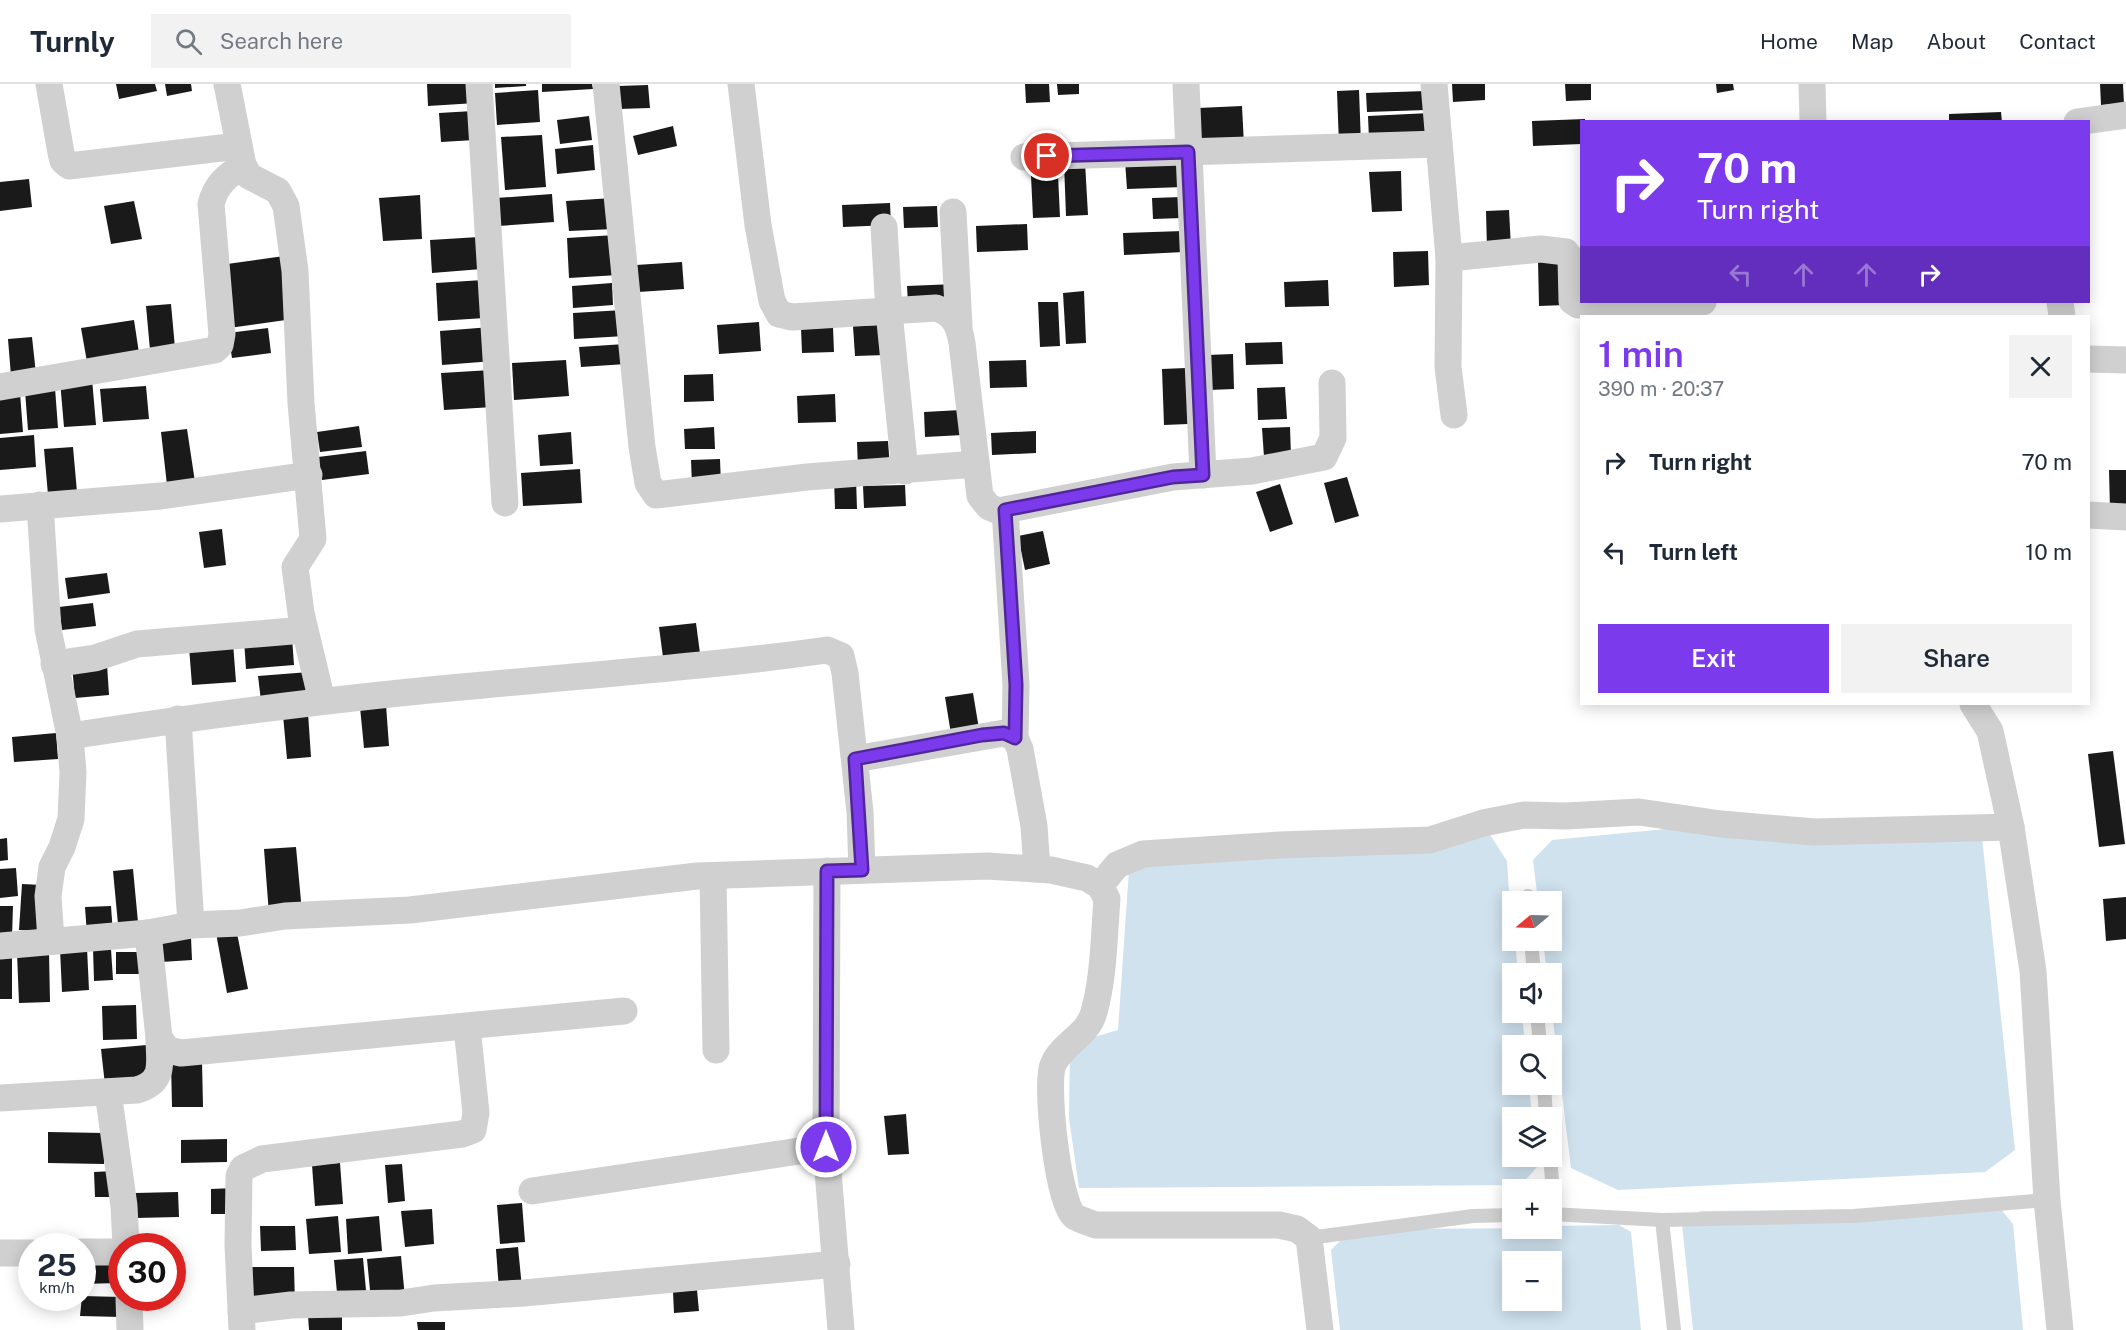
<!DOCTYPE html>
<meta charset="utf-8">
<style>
:root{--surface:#fff;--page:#f2f2f3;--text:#1f2937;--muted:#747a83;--line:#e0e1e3;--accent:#7c3aed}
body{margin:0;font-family:"Public Sans",sans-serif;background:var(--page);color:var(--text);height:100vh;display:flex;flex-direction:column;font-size:22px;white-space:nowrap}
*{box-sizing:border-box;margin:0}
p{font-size:20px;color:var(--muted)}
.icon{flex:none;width:33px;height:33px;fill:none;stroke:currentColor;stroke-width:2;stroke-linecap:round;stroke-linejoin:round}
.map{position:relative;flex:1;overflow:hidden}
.panel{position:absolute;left:1580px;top:231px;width:510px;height:390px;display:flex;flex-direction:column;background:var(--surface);border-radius:0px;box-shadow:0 3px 15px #0003}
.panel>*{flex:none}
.hud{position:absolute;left:1580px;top:36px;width:510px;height:183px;border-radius:0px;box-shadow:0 3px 15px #0003;background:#7c3aed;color:#fff;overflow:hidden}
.needle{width:39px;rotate:251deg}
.tools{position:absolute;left:1502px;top:807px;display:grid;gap:12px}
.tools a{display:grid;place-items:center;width:60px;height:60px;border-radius:0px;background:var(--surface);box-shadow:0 3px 15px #0003;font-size:30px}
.speed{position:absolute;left:18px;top:1149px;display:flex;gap:12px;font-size:30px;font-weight:700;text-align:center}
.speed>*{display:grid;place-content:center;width:78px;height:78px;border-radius:50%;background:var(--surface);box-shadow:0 3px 15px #0003;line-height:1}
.speed small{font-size:15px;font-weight:400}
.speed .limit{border:9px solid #d22;background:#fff;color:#111}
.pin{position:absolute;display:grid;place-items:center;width:51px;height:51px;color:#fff;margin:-26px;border:3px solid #fff;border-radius:50%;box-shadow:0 2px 6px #0007}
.me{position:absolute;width:66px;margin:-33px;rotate:0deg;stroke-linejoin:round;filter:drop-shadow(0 0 4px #0008)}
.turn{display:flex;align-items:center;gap:21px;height:126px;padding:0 18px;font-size:27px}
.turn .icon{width:78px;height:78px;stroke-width:2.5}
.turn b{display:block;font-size:42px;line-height:51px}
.lanes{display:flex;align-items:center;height:57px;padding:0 18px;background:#0003;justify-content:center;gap:30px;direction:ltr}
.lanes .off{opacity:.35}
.round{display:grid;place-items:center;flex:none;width:63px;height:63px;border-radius:0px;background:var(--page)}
.summary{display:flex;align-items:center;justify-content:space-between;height:102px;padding:0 18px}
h1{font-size:36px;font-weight:600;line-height:45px;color:var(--accent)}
.cta{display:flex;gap:12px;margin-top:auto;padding:12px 18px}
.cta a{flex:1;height:69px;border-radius:0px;background:var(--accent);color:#fff;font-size:24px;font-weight:600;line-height:69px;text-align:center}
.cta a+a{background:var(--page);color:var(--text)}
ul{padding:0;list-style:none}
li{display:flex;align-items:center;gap:18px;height:90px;padding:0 18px}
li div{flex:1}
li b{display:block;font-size:22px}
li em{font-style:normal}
header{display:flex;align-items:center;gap:36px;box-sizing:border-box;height:84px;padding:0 30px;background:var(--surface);border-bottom:2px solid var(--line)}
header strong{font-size:28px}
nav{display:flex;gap:33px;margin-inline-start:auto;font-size:21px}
.search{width:420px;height:54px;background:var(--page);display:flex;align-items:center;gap:15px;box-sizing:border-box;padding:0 21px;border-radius:0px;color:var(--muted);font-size:22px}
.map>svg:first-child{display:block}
</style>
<header>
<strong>Turnly</strong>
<div class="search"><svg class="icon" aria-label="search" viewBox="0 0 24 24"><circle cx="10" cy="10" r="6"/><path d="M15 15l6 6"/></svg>Search here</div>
<nav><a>Home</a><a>Map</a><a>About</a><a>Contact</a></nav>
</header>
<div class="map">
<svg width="2126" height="1246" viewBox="0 0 2126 1246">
<rect width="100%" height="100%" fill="#fff"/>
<g fill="#cfe2ee" fill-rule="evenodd">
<path d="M1717 740 1982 753 2015 1066 1985 1088 1618 1106 1571 1084 1551 920V890L1547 889 1543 857 1551 856V818L1538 817 1533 776 1552 756Z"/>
<path d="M1487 746 1507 777 1512 856 1515 857 1518 889 1512 890V928L1522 929 1525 961 1512 962V1000L1529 1001 1532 1033 1512 1034V1072L1536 1073 1537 1083 1521 1101 1079 1104 1069 1034 1070 960 1118 946 1129 786 1166 768Z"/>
<path d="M2000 1124 2013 1140 2023 1246H1693L1682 1140 1700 1127Z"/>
<path d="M1619 1141 1631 1148 1641 1246H1340L1331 1166 1352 1145 1551 1144V1142ZM1512 1178H1551V1216H1512Z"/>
</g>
<g fill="#1a1a1a">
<path d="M116 0H155L157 7 119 15Z"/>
<path d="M165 0H191L192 7 167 12Z"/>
<path d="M427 0H475L476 19 428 22Z"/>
<path d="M495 0H526V2L495 4Z"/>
<path d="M542 0H592L593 5 542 8Z"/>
<path d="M1025 0H1049L1050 18 1026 19Z"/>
<path d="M1057 0H1079V10L1058 11Z"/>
<path d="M1452 0H1485V16L1453 18Z"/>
<path d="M1565 0H1591V16L1566 17Z"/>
<path d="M1716 0H1733L1734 6 1717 9Z"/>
<path d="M2100 0H2123L2124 20 2101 21Z"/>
<path d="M648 1 650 24 619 25 618 2Z"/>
<path d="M538 6 540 38 497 41 495 9Z"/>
<path d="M1359 6 1361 60 1339 61 1337 7Z"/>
<path d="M1426 7V26L1367 28 1366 9Z"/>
<path d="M1242 22 1244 61 1200 62 1198 24Z"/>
<path d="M473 27 475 56 441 58 439 29Z"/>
<path d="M2001 28 2002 38H1949V30Z"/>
<path d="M1430 29 1431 52 1369 55 1368 32Z"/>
<path d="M589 32 592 56 560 60 557 36Z"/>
<path d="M1585 35V38H1581V60L1533 62 1532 37Z"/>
<path d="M673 42 677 62 638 71 633 52Z"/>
<path d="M542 51 546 103 505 106 501 53Z"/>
<path d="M593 61 595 86 557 90 555 65Z"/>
<path d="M1182 75 1183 103 1127 105 1125 77Z"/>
<path d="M1085 78 1088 131 1066 132 1064 79Z"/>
<path d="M1401 87 1402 127 1372 128 1369 88Z"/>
<path d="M1058 91 1060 133 1033 134 1031 92Z"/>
<path d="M29 95 32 123 0 127V98Z"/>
<path d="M552 110 554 138 498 142 496 114Z"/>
<path d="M420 111 422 155 383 157 379 114Z"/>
<path d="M1182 113 1183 134 1153 135 1152 114Z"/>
<path d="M612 114 614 145 569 147 566 117Z"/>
<path d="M134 117 142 155 111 160 104 122Z"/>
<path d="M890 119 891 141 843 143 842 121Z"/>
<path d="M937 122 938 143 904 144 903 123Z"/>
<path d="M1509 126 1511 164 1487 165 1486 127Z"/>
<path d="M1027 140 1028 166 977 168 976 142Z"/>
<path d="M1183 147 1184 168 1124 171 1123 149Z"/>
<path d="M615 151 618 191 569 194 567 154Z"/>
<path d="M479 153 482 185 432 189 430 156Z"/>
<path d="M1428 167 1429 201 1394 203 1393 168Z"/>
<path d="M284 172 293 235 229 244 220 181Z"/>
<path d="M1564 175 1566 221 1539 222 1538 176Z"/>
<path d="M682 178 684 205 638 208 636 181Z"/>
<path d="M483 196 485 234 438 237 436 199Z"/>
<path d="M1328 196 1329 222 1285 223 1284 198Z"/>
<path d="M612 199 613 221 573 224 572 202Z"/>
<path d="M955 200V219L908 221 907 202Z"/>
<path d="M1084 207 1086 259 1066 260 1063 209Z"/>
<path d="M1038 218H1058L1060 262 1040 263Z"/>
<path d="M171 220 175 264 150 266 146 222Z"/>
<path d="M623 226 625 252 574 255 573 229Z"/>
<path d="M134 236 139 269 87 278 81 244Z"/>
<path d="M759 238 761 267 719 270 717 241Z"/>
<path d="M885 241 886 271 855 272 853 242Z"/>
<path d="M491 243 494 277 442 281 440 247Z"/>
<path d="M833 243 834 268 802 269 801 244Z"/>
<path d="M268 244 271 269 232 274 228 249Z"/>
<path d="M32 253 36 290 11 292 8 255Z"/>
<path d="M1282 258 1283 280 1246 281 1245 259Z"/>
<path d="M625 260 626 280 581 283 579 263Z"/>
<path d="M1233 270 1234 305 1209 306 1207 271Z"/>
<path d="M566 276 569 312 514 316 512 279Z"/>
<path d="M1026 276 1027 303 990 304 989 277Z"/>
<path d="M1186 284 1188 340 1164 341 1162 285Z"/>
<path d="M491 286 493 323 444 326 441 289Z"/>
<path d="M713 290 714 317 684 318V291Z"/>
<path d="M92 295 96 341 64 343 60 297Z"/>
<path d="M146 302 149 335 103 338 100 305Z"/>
<path d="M1285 303 1287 335 1258 336 1257 304Z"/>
<path d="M55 304 58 344 28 346 25 307Z"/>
<path d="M20 309 23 348 0 350V310Z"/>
<path d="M835 310 836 338 798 339 797 312Z"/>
<path d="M961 326 963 351 925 353 924 328Z"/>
<path d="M359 342 362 363 320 368 317 348Z"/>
<path d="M714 343 715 365H685L684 345Z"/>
<path d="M1290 343 1291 372 1264 373 1262 344Z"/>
<path d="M187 345 195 398 167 401 161 348Z"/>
<path d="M1036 347V369L992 371 991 349Z"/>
<path d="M571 348 573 380 540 382 538 351Z"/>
<path d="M34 351 36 383 0 386V354Z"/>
<path d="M888 357 890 384 858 385 857 358Z"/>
<path d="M73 363 77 408 48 411 44 365Z"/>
<path d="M366 367 369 390 322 396 318 373Z"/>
<path d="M720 375 721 400 692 401 691 376Z"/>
<path d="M580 385 582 419 523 422 521 389Z"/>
<path d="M2109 386H2126V425L2110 426Z"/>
<path d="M1347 393 1359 432 1335 439 1324 399Z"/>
<path d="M856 394 857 425H835L834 395Z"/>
<path d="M1280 400 1293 440 1270 448 1256 408Z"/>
<path d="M905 401 906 422 864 424 863 402Z"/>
<path d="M222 445 226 481 204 484 199 448Z"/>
<path d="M1043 447 1050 480 1025 486 1018 452Z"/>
<path d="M107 489 110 509 68 515 65 494Z"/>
<path d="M93 519 96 542 62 546 59 523Z"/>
<path d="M696 539 701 577 664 581 659 543Z"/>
<path d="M292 553 294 581 246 585 244 556Z"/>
<path d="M233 559 236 598 192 601 189 563Z"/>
<path d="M107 580 109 611 75 614 72 582Z"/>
<path d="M309 588 311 613 261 617 258 592Z"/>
<path d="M973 609 979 645 951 650 945 613Z"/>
<path d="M386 621 389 662 364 664 360 623Z"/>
<path d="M308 629 311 673 287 675 283 631Z"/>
<path d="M56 649 58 675 14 678 12 653Z"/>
<path d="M2113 667 2125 760 2099 763 2088 670Z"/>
<path d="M7 754 8 776 0 777V755Z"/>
<path d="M296 763 302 828 269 830 264 765Z"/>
<path d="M16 784 18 812 0 814V785Z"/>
<path d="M133 785 139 849 119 851 113 787Z"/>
<path d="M22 800 42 801 39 847 19 846Z"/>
<path d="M2126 813V855L2106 857 2103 815Z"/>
<path d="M0 822H13L12 853H0Z"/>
<path d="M111 822 113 850 87 851 85 823Z"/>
<path d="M236 844 248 905 227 909 216 849Z"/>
<path d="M191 853 192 876 161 878 160 854Z"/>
<path d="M87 864 89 906 62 908 60 865Z"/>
<rect x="0" y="865" width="12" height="50"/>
<path d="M93 865H111L113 896 94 897Z"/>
<path d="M49 868 50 918 19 919 17 869Z"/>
<rect x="116" y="868" width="30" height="22"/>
<path d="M136 921 137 955 103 956 102 922Z"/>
<path d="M147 961 150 997 105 1001 101 965Z"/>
<path d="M202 977 203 1023H172L171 978Z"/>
<path d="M906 1030 909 1070 888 1071 884 1032Z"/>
<path d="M48 1048 104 1049V1080L48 1079Z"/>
<path d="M227 1055V1078L181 1079V1056Z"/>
<path d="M340 1079 343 1120 315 1122 312 1081Z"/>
<path d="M402 1080 405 1117 388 1119 385 1081Z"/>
<path d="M114 1087V1113H95L94 1088Z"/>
<path d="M234 1104 235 1130H211V1105Z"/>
<path d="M178 1108 179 1133 135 1134V1109Z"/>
<path d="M522 1119 525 1158 500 1160 497 1121Z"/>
<path d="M432 1125 434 1160 405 1163 401 1127Z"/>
<path d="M338 1132 341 1168 309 1170 306 1135Z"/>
<path d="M379 1132 382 1167 348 1170 346 1135Z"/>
<path d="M260 1142H295L296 1166 261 1167Z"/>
<path d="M518 1163 522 1204 499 1206 496 1165Z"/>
<path d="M401 1172 405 1214 371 1216 367 1175Z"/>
<path d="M115 1174 117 1199 82 1200V1175Z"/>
<path d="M363 1174 367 1217 338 1220 334 1176Z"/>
<path d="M252 1183H294L295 1220 253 1221Z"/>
<path d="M697 1206 699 1227 674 1229 673 1208Z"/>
<path d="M82 1212 121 1213V1233L80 1232Z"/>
<path d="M308 1232H342V1246H309Z"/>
<path d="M417 1238H445V1246H418Z"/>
</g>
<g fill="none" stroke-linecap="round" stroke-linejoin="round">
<g stroke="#d0d0d0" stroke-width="14">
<path d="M1528 812V818"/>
<path d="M1531 856 1534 890"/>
<path d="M1537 928 1540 962"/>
<path d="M1544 1000 1546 1034"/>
<path d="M1550 1072 1555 1130"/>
<path d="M1551 1130 1662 1136 1854 1132 2047 1116"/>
<path d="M1662 1136 1674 1246"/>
<path d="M1309 1154 1473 1132 1512 1131"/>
</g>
<g stroke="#d0d0d0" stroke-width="27">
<path d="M49 0 61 69 63 77 69 82 238 62"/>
<path d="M227 0 243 81 249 92 278 107 286 122 295 187 301 319 313 455 295 483 301 529 322 617"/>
<path d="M479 0 505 419"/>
<path d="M606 0 642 363 648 399 656 411 807 393 976 380"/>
<path d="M741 0 758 141 772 217 779 230 792 233 936 224C954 230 959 241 962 259L980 412 989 423 999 427 1173 393 1252 387 1324 373 1333 354 1332 299"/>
<path d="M1186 0 1203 391"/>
<path d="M1434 0 1449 174 1448 283 1454 331"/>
<path d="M1812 0 1813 38"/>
<path d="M2077 38 2126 31"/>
<path d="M1024 73 1438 60"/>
<path d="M953 128 959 242"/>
<path d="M884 143 889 228 905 387"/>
<path d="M1449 174 1541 165 1566 168 1571 175 1572 217 1578 221 1703 218"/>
<path d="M2060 218 2062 232"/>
<path d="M2088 275 2126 276"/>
<path d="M0 303 215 266 220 261 222 250 211 120C216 100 227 92 243 81"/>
<path d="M40 421 48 545 70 652 73 688 71 735 62 763 52 783 48 812 51 856"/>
<path d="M0 425 161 412 309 391"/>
<path d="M1005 426 1016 601 1015 654"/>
<path d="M2088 431 2126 433"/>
<path d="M54 580 95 574 137 560 304 546"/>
<path d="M178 635 191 841"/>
<path d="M70 652C207 631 345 613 484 601 599 590 713 582 827 566L841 572 845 589 860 728 862 786"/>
<path d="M855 675 1004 649 1015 654 1020 665 1034 742 1037 785"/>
<path d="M2011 743 2033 887 2047 1116 2060 1246"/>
<path d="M827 787 826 1063 841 1246"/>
<path d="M713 792 716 966"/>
<path d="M1100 802 1117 781 1143 770 1279 761 1430 756 1483 739 1524 731 1566 732 1639 728 1721 740 1815 748 2011 743 1990 647 1973 620"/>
<path d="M148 849 159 954 168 966 181 969 624 927"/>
<path d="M0 862 148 849 191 841 240 839 285 832 410 826 697 792 987 782 1051 786 1087 794 1100 802 1107 815C1104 852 1104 892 1094 928 1088 952 1062 959 1053 981 1045 1000 1058 1119 1074 1132 1079 1136 1089 1138 1095 1141H1279L1297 1145 1309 1154 1320 1246"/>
<path d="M108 1008 124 1122 126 1162"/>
<path d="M0 1014 137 1006C166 997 159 979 159 954"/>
<path d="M532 1107 826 1063"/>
<path d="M82 1168H122"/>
<path d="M0 1169H32"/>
<path d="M129 1214 130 1246"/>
<path d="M241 1227 291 1221 401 1219 434 1214 524 1209 837 1180"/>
<path d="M242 1246 238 1161 239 1092 243 1084 262 1075 462 1050 473 1046 476 1029 467 943"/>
</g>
</g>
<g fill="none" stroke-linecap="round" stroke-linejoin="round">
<g stroke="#51269a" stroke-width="15">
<path id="route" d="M826 1063 827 787 862 786 855 675 982 651 1004 649 1015 654 1016 601 1005 426 1173 393 1203 391 1188 68 1047 72"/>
</g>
<use href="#route" stroke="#7c3aed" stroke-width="10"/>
</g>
</svg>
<div class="tools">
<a><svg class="needle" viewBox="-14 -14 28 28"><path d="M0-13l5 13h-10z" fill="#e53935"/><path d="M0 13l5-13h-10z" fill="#747a83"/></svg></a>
<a><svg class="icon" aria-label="sound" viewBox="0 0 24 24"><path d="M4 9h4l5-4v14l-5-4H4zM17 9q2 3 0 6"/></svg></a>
<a><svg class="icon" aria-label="search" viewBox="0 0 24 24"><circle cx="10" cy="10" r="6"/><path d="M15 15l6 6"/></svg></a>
<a><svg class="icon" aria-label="layers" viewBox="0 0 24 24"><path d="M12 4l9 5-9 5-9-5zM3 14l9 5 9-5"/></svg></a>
<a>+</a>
<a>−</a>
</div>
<div class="speed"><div>25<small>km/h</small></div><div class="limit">30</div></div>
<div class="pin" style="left:1047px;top:72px;background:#d93025"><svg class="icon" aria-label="arrive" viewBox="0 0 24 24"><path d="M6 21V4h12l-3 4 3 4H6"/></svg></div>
<svg class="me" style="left:826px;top:1063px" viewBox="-20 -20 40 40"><circle r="17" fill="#7c3aed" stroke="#fff" stroke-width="3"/><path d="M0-11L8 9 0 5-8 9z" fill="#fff"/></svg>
<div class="hud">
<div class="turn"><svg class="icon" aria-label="right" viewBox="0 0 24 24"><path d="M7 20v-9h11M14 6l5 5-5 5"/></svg><div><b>70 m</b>Turn right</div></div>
<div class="lanes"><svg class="icon off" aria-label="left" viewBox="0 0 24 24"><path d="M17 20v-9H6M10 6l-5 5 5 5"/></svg><svg class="icon off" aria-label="ahead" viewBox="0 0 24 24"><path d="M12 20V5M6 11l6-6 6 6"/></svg><svg class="icon off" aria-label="ahead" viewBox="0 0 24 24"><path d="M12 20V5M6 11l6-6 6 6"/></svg><svg class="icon" aria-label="right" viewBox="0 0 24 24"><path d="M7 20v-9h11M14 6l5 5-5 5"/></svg></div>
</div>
<section class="panel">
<div class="summary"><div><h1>1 min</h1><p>390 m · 20:37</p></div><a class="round"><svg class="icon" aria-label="close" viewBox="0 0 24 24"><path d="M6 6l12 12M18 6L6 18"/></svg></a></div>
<ul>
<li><svg class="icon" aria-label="right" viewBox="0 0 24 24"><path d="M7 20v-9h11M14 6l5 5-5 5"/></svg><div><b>Turn right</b></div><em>70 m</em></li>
<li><svg class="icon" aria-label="left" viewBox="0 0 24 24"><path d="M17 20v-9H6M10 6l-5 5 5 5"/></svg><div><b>Turn left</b></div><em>10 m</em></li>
</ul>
<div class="cta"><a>Exit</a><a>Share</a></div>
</section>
</div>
